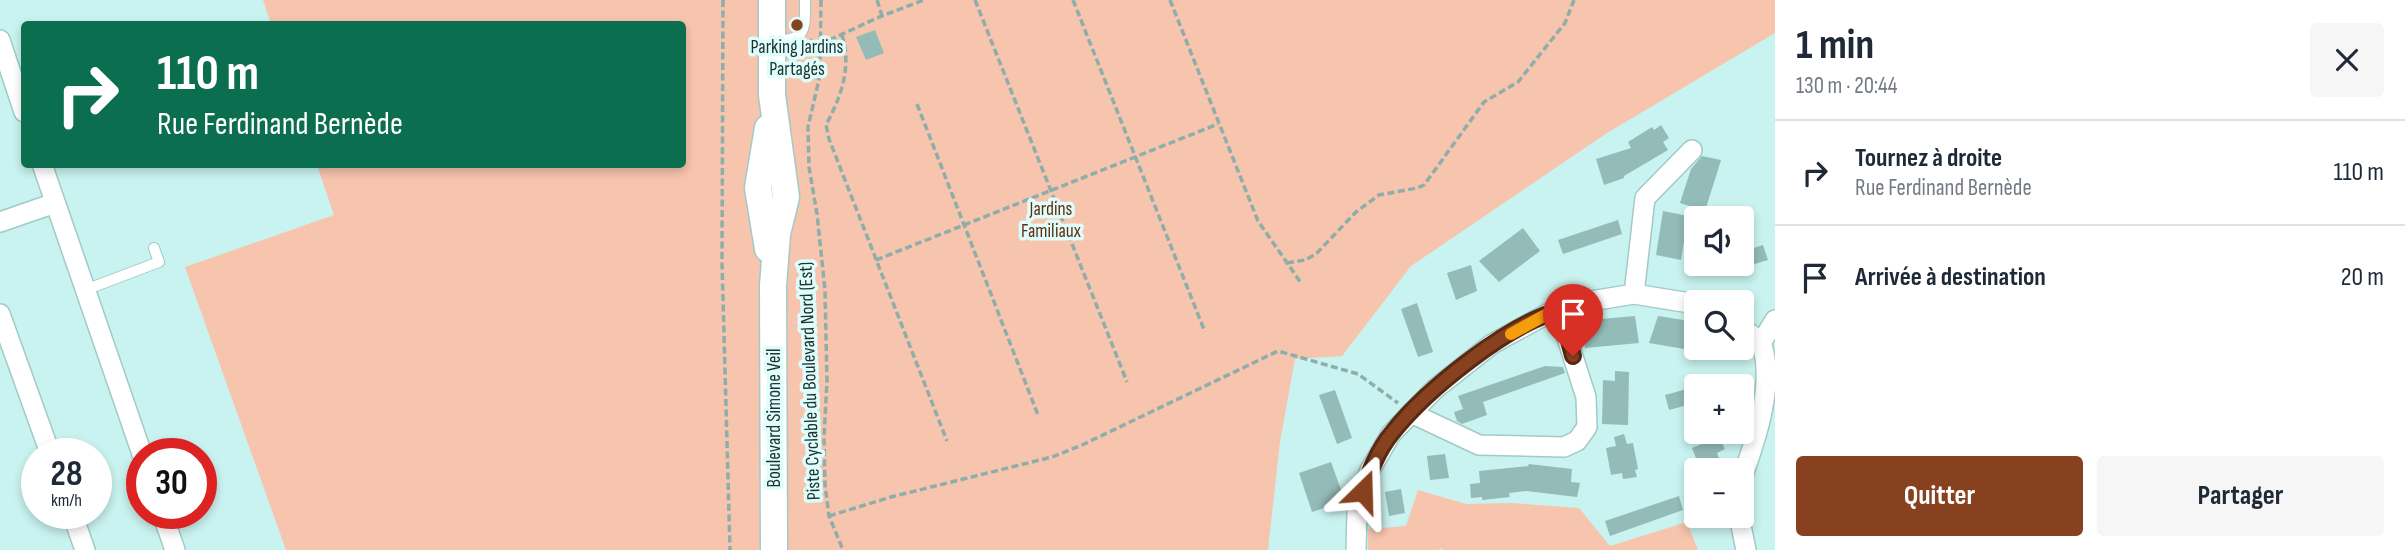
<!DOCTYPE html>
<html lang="fr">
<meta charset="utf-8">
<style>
:root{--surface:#fff;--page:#f6f6f7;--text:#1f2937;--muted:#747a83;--line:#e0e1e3;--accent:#88411e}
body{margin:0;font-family:"Sofia Sans Condensed",sans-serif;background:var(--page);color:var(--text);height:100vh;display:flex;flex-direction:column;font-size:26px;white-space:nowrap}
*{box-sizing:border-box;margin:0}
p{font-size:23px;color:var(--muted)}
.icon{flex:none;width:38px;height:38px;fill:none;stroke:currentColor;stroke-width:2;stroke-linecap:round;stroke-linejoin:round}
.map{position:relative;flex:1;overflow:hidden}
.side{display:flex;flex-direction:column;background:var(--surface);width:630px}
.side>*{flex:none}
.guide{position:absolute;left:21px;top:21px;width:665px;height:147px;border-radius:7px;box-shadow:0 4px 10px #0003;background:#0b6e4f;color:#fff;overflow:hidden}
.buttons{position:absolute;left:1684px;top:206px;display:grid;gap:14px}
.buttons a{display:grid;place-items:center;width:70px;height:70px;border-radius:7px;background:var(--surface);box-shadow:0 4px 10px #0003;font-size:35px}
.speed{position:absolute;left:21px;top:438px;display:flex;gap:14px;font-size:35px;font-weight:700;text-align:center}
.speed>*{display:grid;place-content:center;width:91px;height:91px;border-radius:50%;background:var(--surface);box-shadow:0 4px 10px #0003;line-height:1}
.speed small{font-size:18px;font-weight:400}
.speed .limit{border:10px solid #d22;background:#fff;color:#111}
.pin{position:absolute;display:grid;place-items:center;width:60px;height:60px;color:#fff;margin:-72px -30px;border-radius:50% 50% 50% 0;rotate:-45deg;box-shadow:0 0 7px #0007}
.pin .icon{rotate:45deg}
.me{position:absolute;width:77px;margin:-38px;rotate:22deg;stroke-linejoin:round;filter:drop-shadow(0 0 5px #0008)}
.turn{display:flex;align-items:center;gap:24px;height:147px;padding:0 21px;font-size:32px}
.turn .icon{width:91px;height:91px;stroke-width:2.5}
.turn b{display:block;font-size:49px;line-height:60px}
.round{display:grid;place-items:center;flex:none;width:74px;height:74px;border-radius:7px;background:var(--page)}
.overview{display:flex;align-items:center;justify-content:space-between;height:119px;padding:0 21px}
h1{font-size:42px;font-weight:700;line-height:52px}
.action{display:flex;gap:14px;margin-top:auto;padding:14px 21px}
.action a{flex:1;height:80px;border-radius:7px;background:var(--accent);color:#fff;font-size:28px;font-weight:700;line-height:80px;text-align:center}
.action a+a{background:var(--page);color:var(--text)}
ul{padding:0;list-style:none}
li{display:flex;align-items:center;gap:21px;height:105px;padding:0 21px;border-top:2px solid var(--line)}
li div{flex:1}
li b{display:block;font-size:26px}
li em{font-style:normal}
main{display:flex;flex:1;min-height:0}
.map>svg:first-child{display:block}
</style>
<main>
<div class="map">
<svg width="1775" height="550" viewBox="0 0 1775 550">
<rect width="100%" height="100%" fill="#c9f3f0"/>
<g fill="#f7c4ad">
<path d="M263 0H1775V33L1607 133 1411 266 1342 356 1295 359 1280 442 1268 550H286L185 267 334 215 317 165 682 164V24H271Z"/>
<path d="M1418 490 1466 504 1512 503 1579 508 1610 546 1687 522 1698 550H1444L1440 548 1439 550H1368V529L1406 526Z"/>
</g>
<g fill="#93bbb8">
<path d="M875 30 884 53 866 60 856 37Z"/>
<path d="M1661 125 1669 138 1663 142 1668 150 1624 176V178L1604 185 1596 159 1631 148 1628 142 1652 127 1654 130Z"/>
<path d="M1702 156 1721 160 1705 211 1680 203 1691 169Z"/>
<path d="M1663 211 1688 216 1681 260 1656 255Z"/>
<path d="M1618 220 1622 234 1563 254 1558 240Z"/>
<path d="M1523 228 1540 251 1499 282 1479 261Z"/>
<path d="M1763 245 1768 260 1741 268V252Z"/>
<path d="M1471 265 1477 291 1456 300 1447 273Z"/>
<path d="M1417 303 1433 352 1418 357 1401 309Z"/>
<path d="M1635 316 1639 343 1585 348 1584 335 1591 334 1590 320Z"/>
<path d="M1658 316 1696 322V351L1649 343Z"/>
<path d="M1545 366 1563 367 1565 373 1483 402 1487 415 1462 424 1457 421 1454 412 1463 409 1458 396Z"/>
<path d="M1615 371 1629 372 1628 425 1602 424 1603 380 1615 381Z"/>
<path d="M1687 389 1691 404 1669 410 1665 395Z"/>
<path d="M1335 390 1352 438 1337 444 1319 395Z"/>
<path d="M1624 434 1627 444 1633 443 1638 469 1635 470 1637 477 1623 479 1622 473 1611 475 1606 448 1616 446 1614 437Z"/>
<path d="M1719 437 1725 449 1717 453 1722 466 1710 471H1701L1692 448Z"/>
<path d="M1445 454 1449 478 1430 480 1427 456Z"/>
<path d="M1331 462 1345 501 1312 512 1299 473Z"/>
<path d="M1529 464 1572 469 1571 482 1580 483 1577 497 1526 491 1509 493 1510 497 1482 500V497L1471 498 1470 484 1480 483 1479 471 1528 466Z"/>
<path d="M1401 489 1405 513 1389 516 1385 492Z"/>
<path d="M1679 496 1683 510 1610 536 1605 521Z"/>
</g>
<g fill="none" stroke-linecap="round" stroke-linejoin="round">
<g stroke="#a2cac7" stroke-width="12">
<g id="service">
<path d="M772 41C807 40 805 31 805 0"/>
<path d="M85 290 159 262 154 248"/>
</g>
</g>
<g stroke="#a2cac7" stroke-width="22">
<g id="minor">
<path d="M0 40 24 112"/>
<path d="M42 164 142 454"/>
<path d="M0 222 55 203"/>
<path d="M1634 294 1645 198 1692 150"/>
<path d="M0 314 50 453"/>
<path d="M1741 327C1747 332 1758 338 1762 345 1775 386 1755 442 1741 481"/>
<path d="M1761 343 1775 320"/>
<path d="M1411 413 1479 445 1564 447 1577 441 1587 427 1586 397 1566 335 1561 310"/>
<path d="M72 513 85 550"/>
<path d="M162 513 175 550"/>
<path d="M1739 516 1746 550"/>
<path d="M1356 550 1357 512 1370 470 1391 434 1435 389 1492 344 1549 313 1591 301 1634 294 1696 304"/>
</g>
</g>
<g stroke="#a2cac7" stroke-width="29">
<g id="secondary">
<path d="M772 0V95L786 197 777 234 773 286 774 550"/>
<path d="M768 128 758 188 768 249"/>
</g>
</g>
<g stroke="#8daeab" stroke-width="3.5" stroke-dasharray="7 3.5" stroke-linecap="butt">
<path d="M723 0 722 262 730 550"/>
<path d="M821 0 820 75 808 127 809 167 817 214 825 290 827 381 824 437 825 485 829 516 843 550"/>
<path d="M877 0 882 16"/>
<path d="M975 0 1127 382"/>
<path d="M1073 0 1205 332"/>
<path d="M1170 0 1258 221 1301 283"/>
<path d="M842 35C852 67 841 97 826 125L829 139 947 441"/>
<path d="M810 40 821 44 877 18 924 0"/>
<path d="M917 104 1038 415"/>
<path d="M876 260 1218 124"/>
<path d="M1287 263 1305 260 1316 254 1356 212 1379 195 1417 188 1424 185 1484 102 1518 82 1526 72 1565 23 1574 0"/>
<path d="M829 516 891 497 1052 457 1082 445 1278 351 1358 374 1398 403"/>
</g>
<use href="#service" stroke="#fff" stroke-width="10"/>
<use href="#minor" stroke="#fff" stroke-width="19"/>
<use href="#secondary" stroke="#fff" stroke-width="26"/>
</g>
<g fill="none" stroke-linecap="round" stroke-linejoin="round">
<g stroke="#582a14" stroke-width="18">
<path id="route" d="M1363 491C1370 471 1378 450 1392 433 1426 390 1509 323 1561 310L1573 356"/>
</g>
<use href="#route" stroke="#88411e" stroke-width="12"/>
<path stroke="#f59e0b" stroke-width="12" d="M1511 334 1549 313 1561 310 1563 318"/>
</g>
<circle fill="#88411e" stroke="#ddfefc" stroke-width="2.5" cx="797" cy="25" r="7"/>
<g text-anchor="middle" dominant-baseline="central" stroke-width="7" stroke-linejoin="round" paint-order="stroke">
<g font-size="19" fill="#223231" stroke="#ddfefc">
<text x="797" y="47">Parking Jardins<tspan x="797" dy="22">Partagés</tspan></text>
</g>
<g font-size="19" fill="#662b0c" stroke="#ddfefc">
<text x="1051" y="209">Jardins<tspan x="1051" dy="22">Familiaux</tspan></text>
</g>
<g font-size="19" fill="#223231" stroke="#ddfefc">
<text transform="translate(810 381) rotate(-92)">Piste Cyclable du Boulevard Nord (Est)</text>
<text transform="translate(774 418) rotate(-90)">Boulevard Simone Veil</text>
</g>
</g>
</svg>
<div class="buttons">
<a><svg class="icon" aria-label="sound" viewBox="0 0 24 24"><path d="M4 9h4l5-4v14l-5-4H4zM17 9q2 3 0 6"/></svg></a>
<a><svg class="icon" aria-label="search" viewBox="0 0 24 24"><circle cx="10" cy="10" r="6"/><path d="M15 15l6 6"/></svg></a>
<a>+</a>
<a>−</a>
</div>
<div class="speed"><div>28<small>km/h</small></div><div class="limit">30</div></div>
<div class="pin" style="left:1573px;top:356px;background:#d93025"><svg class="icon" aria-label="arrive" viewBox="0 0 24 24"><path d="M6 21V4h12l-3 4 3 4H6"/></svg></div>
<svg class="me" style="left:1363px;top:491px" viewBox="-20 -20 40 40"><path d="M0-17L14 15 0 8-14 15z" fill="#88411e" stroke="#fff" stroke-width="4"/></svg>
<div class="guide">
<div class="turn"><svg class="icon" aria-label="right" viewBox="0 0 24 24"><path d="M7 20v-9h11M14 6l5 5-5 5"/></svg><div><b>110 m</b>Rue Ferdinand Bernède</div></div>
</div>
</div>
<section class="side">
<div class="overview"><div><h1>1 min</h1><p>130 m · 20:44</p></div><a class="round"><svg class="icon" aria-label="close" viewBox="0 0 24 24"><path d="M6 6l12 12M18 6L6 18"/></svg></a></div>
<ul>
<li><svg class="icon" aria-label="right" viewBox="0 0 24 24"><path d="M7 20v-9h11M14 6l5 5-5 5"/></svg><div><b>Tournez à droite</b><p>Rue Ferdinand Bernède</p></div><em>110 m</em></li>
<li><svg class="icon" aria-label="arrive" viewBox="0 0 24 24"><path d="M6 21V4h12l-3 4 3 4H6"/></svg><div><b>Arrivée à destination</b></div><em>20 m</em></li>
</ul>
<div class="action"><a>Quitter</a><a>Partager</a></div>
</section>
</main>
